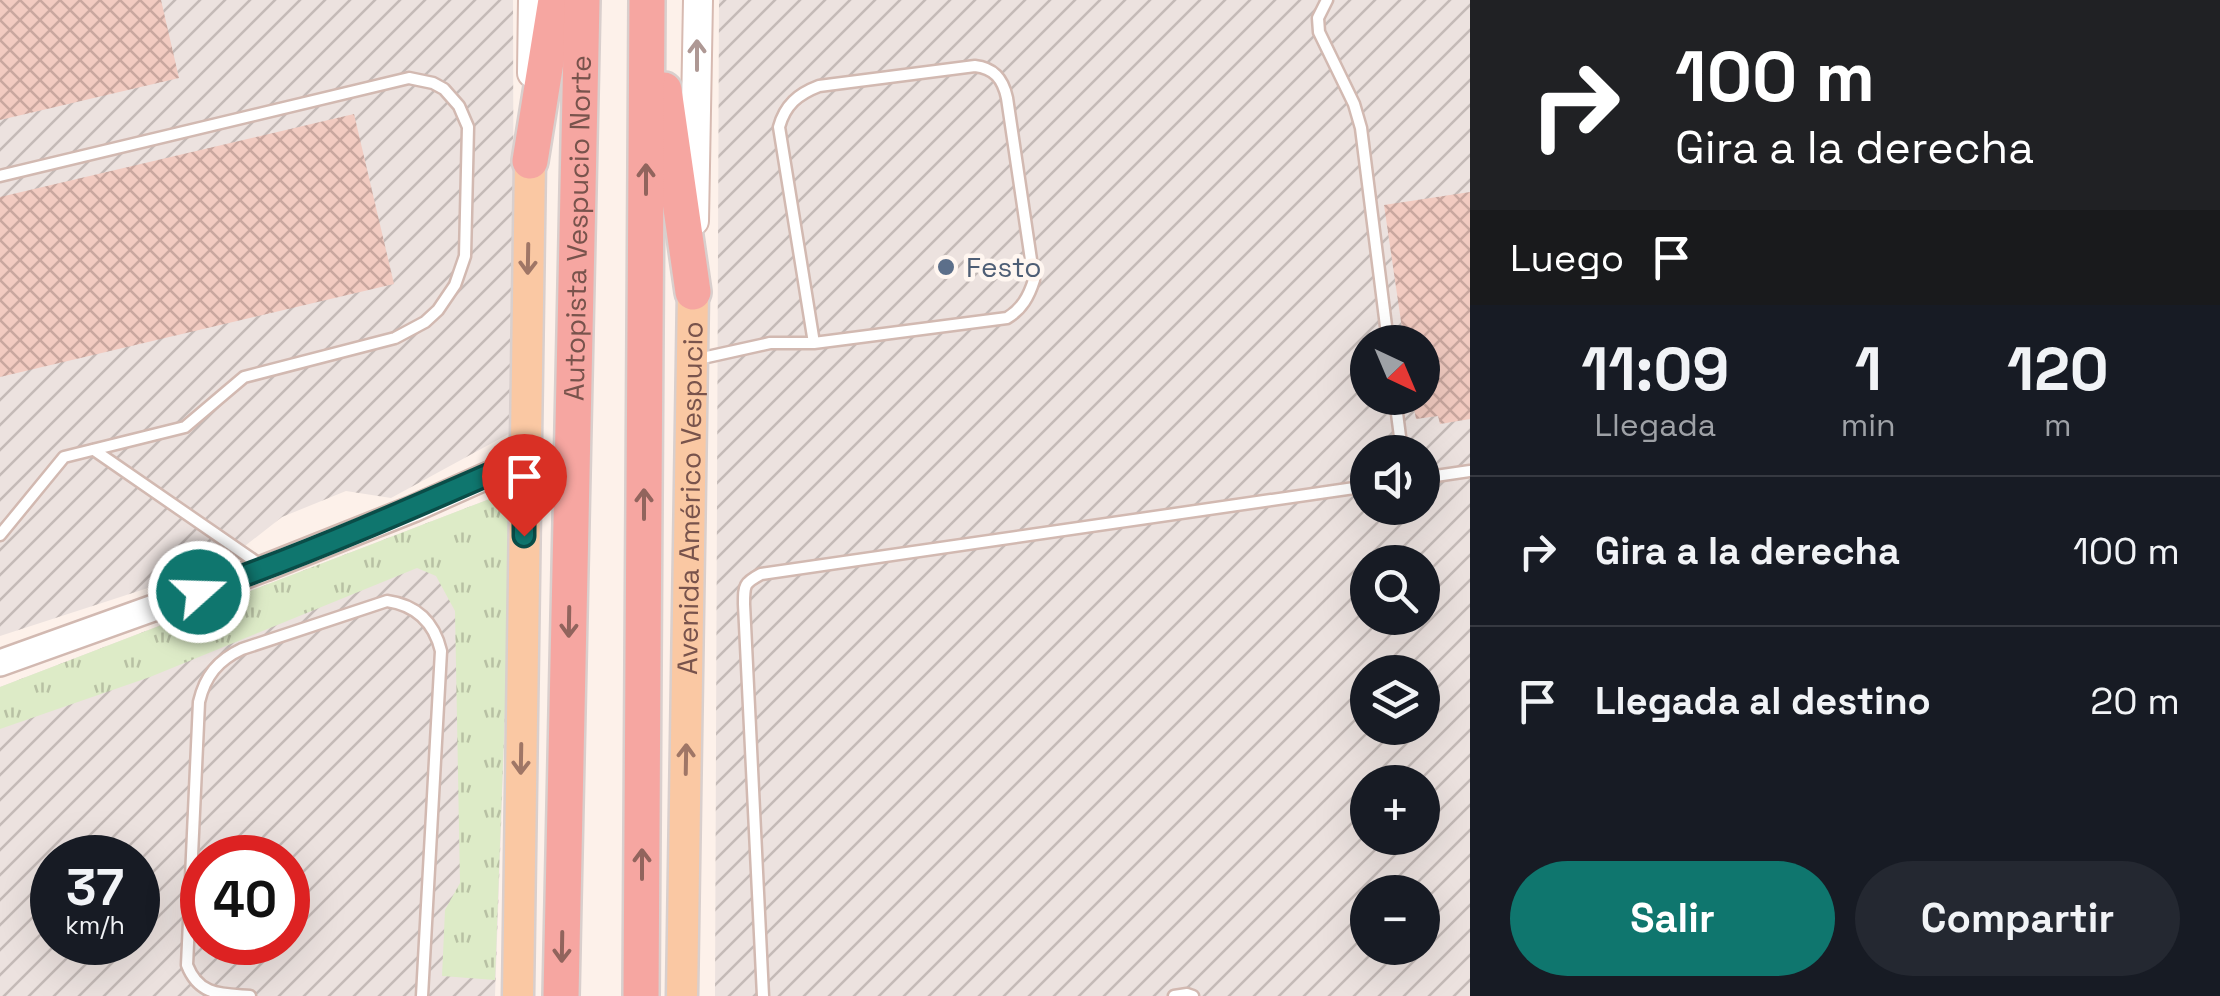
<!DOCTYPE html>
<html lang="es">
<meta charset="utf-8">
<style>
:root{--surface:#171b24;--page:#242831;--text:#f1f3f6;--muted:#9ea1a6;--line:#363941;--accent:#0f766e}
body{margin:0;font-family:"Space Grotesk",sans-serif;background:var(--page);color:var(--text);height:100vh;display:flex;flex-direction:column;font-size:38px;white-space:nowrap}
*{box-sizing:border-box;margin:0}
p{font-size:32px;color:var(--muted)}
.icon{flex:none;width:55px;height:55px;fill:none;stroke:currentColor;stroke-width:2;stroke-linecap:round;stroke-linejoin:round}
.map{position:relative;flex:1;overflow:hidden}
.side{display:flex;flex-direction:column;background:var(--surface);width:750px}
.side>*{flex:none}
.banner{background:#202124;color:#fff;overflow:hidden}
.needle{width:65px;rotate:136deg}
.controls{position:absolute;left:1350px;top:325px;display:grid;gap:20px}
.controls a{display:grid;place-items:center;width:90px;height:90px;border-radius:50%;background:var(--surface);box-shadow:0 10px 40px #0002;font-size:50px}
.speed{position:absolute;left:30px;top:835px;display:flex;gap:20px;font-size:50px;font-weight:700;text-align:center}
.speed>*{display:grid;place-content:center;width:130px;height:130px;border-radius:50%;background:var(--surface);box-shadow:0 10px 40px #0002;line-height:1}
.speed small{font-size:25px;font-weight:400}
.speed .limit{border:15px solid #d22;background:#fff;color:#111}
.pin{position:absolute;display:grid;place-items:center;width:85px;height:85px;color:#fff;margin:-102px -42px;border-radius:50% 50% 50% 0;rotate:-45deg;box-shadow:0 0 10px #0007}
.pin .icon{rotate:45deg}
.me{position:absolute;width:110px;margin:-55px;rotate:70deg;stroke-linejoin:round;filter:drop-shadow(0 0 8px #0008)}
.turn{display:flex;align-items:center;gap:35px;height:210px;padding:0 40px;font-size:45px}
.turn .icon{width:130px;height:130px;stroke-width:2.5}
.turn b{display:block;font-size:70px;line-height:85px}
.then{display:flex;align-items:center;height:95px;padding:0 40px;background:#0003;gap:20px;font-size:38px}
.eta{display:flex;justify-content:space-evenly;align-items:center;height:170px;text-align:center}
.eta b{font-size:60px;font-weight:600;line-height:70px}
.cta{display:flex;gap:20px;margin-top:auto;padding:20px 40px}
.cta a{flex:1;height:115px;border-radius:60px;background:var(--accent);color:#fff;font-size:40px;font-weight:600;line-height:115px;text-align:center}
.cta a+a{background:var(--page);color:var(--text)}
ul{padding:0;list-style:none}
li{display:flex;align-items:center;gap:30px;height:150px;padding:0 40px;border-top:2px solid var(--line)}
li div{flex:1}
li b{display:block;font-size:38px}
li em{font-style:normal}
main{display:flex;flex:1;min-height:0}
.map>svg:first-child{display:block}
</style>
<main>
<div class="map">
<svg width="1470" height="996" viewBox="0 0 1470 996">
<defs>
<pattern id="industrial-furrows" width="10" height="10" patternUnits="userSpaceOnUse" patternTransform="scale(2.5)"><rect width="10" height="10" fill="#ece2df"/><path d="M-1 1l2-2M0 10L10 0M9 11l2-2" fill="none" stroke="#c4bab7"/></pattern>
<pattern id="grass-tufts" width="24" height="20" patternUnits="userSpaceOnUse" patternTransform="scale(2.5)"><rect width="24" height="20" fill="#ddebc7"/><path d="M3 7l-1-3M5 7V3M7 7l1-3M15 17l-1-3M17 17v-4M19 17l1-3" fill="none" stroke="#b8c1a4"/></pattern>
<pattern id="building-cross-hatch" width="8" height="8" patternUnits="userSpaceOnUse" patternTransform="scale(2.5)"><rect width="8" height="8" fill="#f2cbc1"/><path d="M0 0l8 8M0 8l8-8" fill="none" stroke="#c9a79f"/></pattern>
</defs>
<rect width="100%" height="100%" fill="#fdf1ea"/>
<g fill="url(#industrial-furrows)" fill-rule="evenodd">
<path d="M0 0H513L514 431 391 498 346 491 282 517 222 564 0 636Z"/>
<path d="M719 0H1470V996H715ZM1368 342H1422V398H1368ZM1368 452H1422V508H1368ZM1368 562H1422V618H1368ZM1368 672H1422V728H1368ZM1368 782H1422V838H1368ZM1368 892H1422V948H1368Z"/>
<path d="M513 490 495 996H0V687ZM52 858H138V942H52ZM202 858H288V942H202Z"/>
</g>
<path fill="url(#grass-tufts)" d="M513 490 495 980 442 976 445 910 460 883 455 611 436 576 417 568 150 677 0 729V687Z"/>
<g fill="url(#building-cross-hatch)">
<path d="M0 0H161L179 78 0 120Z"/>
<path d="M354 114 394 284 0 377V197Z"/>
<path d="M1470 192V419L1440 424 1438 416 1416 419 1412 398H1422V342H1404L1384 205Z"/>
</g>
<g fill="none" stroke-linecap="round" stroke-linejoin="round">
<g stroke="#d2b9b1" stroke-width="15">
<g id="service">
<path d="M1327 0 1318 18 1319 32 1354 104 1361 128 1388 342"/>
<path d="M0 176 409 78 433 83 444 89 459 106 468 127 465 256 455 285 438 310 425 322 395 338 244 377 185 427 64 457 0 535"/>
<path d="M698 359 770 343H814L1007 318C1022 309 1029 296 1034 280L1007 98C1003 79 994 68 975 66L819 86C798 94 785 105 779 127L814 343"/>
<path d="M1395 398 1402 452"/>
<path d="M94 450 262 566"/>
<path d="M1422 478 1470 471"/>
<path d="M250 996C221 994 199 996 187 965L199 702C205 676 218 660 242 649L387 601C416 605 434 622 441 651L422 996"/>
<path d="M763 996 744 604C744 585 744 583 761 574L1368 486"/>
<path d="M1174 996 1187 994 1193 996"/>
</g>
</g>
<g stroke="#d2b9b1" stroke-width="30">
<path id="tertiary" d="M0 663 265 568 413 509 525 459"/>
</g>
<g stroke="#d7bab1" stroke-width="32">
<g id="secondary">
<path d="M532 73 533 0"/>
<path d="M694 221 698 0"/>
</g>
</g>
<g stroke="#d9cfcd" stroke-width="35">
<g id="primary">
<path d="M518 996 530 161"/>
<path id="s1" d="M682 996 693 292"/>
</g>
</g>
<g stroke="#d9cfcd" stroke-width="40">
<g id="motorway">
<path d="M664 90 693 292"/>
<path d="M530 161 556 0"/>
<path id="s2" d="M561 996 582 0"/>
<path d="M641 996 647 0"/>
</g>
</g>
<use href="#service" stroke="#fff" stroke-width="10"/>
<use href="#tertiary" stroke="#fff" stroke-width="25"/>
<use href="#secondary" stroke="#fff" stroke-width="28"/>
<use href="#primary" stroke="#fac8a3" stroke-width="30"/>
<use href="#motorway" stroke="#f6a6a1" stroke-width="35"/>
</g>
<defs><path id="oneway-shaft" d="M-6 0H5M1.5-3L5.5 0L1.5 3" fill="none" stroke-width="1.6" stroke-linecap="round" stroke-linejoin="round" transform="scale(2.5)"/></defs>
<use stroke="#ae9894" href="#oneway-shaft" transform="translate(697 55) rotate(-90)"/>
<g stroke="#91645d">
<use href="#oneway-shaft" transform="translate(646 179) rotate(-90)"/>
<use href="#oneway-shaft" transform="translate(644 504) rotate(-90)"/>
<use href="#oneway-shaft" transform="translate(569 622) rotate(91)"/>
<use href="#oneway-shaft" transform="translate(642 864) rotate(-90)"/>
<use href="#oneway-shaft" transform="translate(562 947) rotate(91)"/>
</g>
<g stroke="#9f7666">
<use href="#oneway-shaft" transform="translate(528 259) rotate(91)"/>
<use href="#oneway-shaft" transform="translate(521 759) rotate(91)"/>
<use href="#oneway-shaft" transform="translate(686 759) rotate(-89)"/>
</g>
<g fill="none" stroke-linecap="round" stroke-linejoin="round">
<g stroke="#0a4d48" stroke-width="25">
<path id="route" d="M199 592C310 553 417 506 524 459V536"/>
</g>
<use href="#route" stroke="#0f766e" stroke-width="18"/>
</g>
<circle fill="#5c6f8a" stroke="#fff6f0" stroke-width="4" cx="946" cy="267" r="10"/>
<g text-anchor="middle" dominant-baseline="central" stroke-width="9" stroke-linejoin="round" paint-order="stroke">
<g font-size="28" fill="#78534c" stroke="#fff6f0">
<text stroke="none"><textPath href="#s2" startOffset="768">Autopista Vespucio Norte</textPath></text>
<text stroke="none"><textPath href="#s1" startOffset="498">Avenida Américo Vespucio</textPath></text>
</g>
<g font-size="28" fill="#4e5e75" stroke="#fff6f0" text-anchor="start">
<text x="966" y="267">Festo</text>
</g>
</g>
</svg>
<div class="controls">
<a><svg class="needle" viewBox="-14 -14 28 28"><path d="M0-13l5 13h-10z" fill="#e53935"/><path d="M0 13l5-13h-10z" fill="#9ea1a6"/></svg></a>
<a><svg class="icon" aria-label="sound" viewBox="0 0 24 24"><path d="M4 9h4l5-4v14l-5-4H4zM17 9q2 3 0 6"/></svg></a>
<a><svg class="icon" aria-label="search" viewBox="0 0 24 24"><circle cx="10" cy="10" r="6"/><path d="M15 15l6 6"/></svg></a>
<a><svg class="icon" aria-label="layers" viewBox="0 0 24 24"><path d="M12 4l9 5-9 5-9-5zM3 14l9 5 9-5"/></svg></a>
<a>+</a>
<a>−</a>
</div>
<div class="speed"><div>37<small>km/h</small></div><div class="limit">40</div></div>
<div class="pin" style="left:524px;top:536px;background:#d93025"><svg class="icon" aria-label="arrive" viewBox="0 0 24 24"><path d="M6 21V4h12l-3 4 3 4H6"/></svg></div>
<svg class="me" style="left:199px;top:592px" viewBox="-20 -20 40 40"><circle r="17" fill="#0f766e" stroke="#fff" stroke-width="3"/><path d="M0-11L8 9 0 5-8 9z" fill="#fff"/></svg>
</div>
<section class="side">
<div class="banner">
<div class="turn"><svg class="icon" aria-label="right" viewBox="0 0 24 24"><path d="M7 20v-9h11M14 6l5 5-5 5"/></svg><div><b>100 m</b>Gira a la derecha</div></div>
<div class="then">Luego<svg class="icon" aria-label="arrive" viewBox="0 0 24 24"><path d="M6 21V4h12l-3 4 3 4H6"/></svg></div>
</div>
<div class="eta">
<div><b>11:09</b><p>Llegada</p></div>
<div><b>1</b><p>min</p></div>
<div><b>120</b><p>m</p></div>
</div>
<ul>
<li><svg class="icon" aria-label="right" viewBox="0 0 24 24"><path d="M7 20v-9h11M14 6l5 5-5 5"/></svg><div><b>Gira a la derecha</b></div><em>100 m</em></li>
<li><svg class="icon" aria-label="arrive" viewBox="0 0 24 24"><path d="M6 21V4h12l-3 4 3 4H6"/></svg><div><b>Llegada al destino</b></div><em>20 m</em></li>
</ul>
<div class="cta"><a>Salir</a><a>Compartir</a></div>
</section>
</main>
